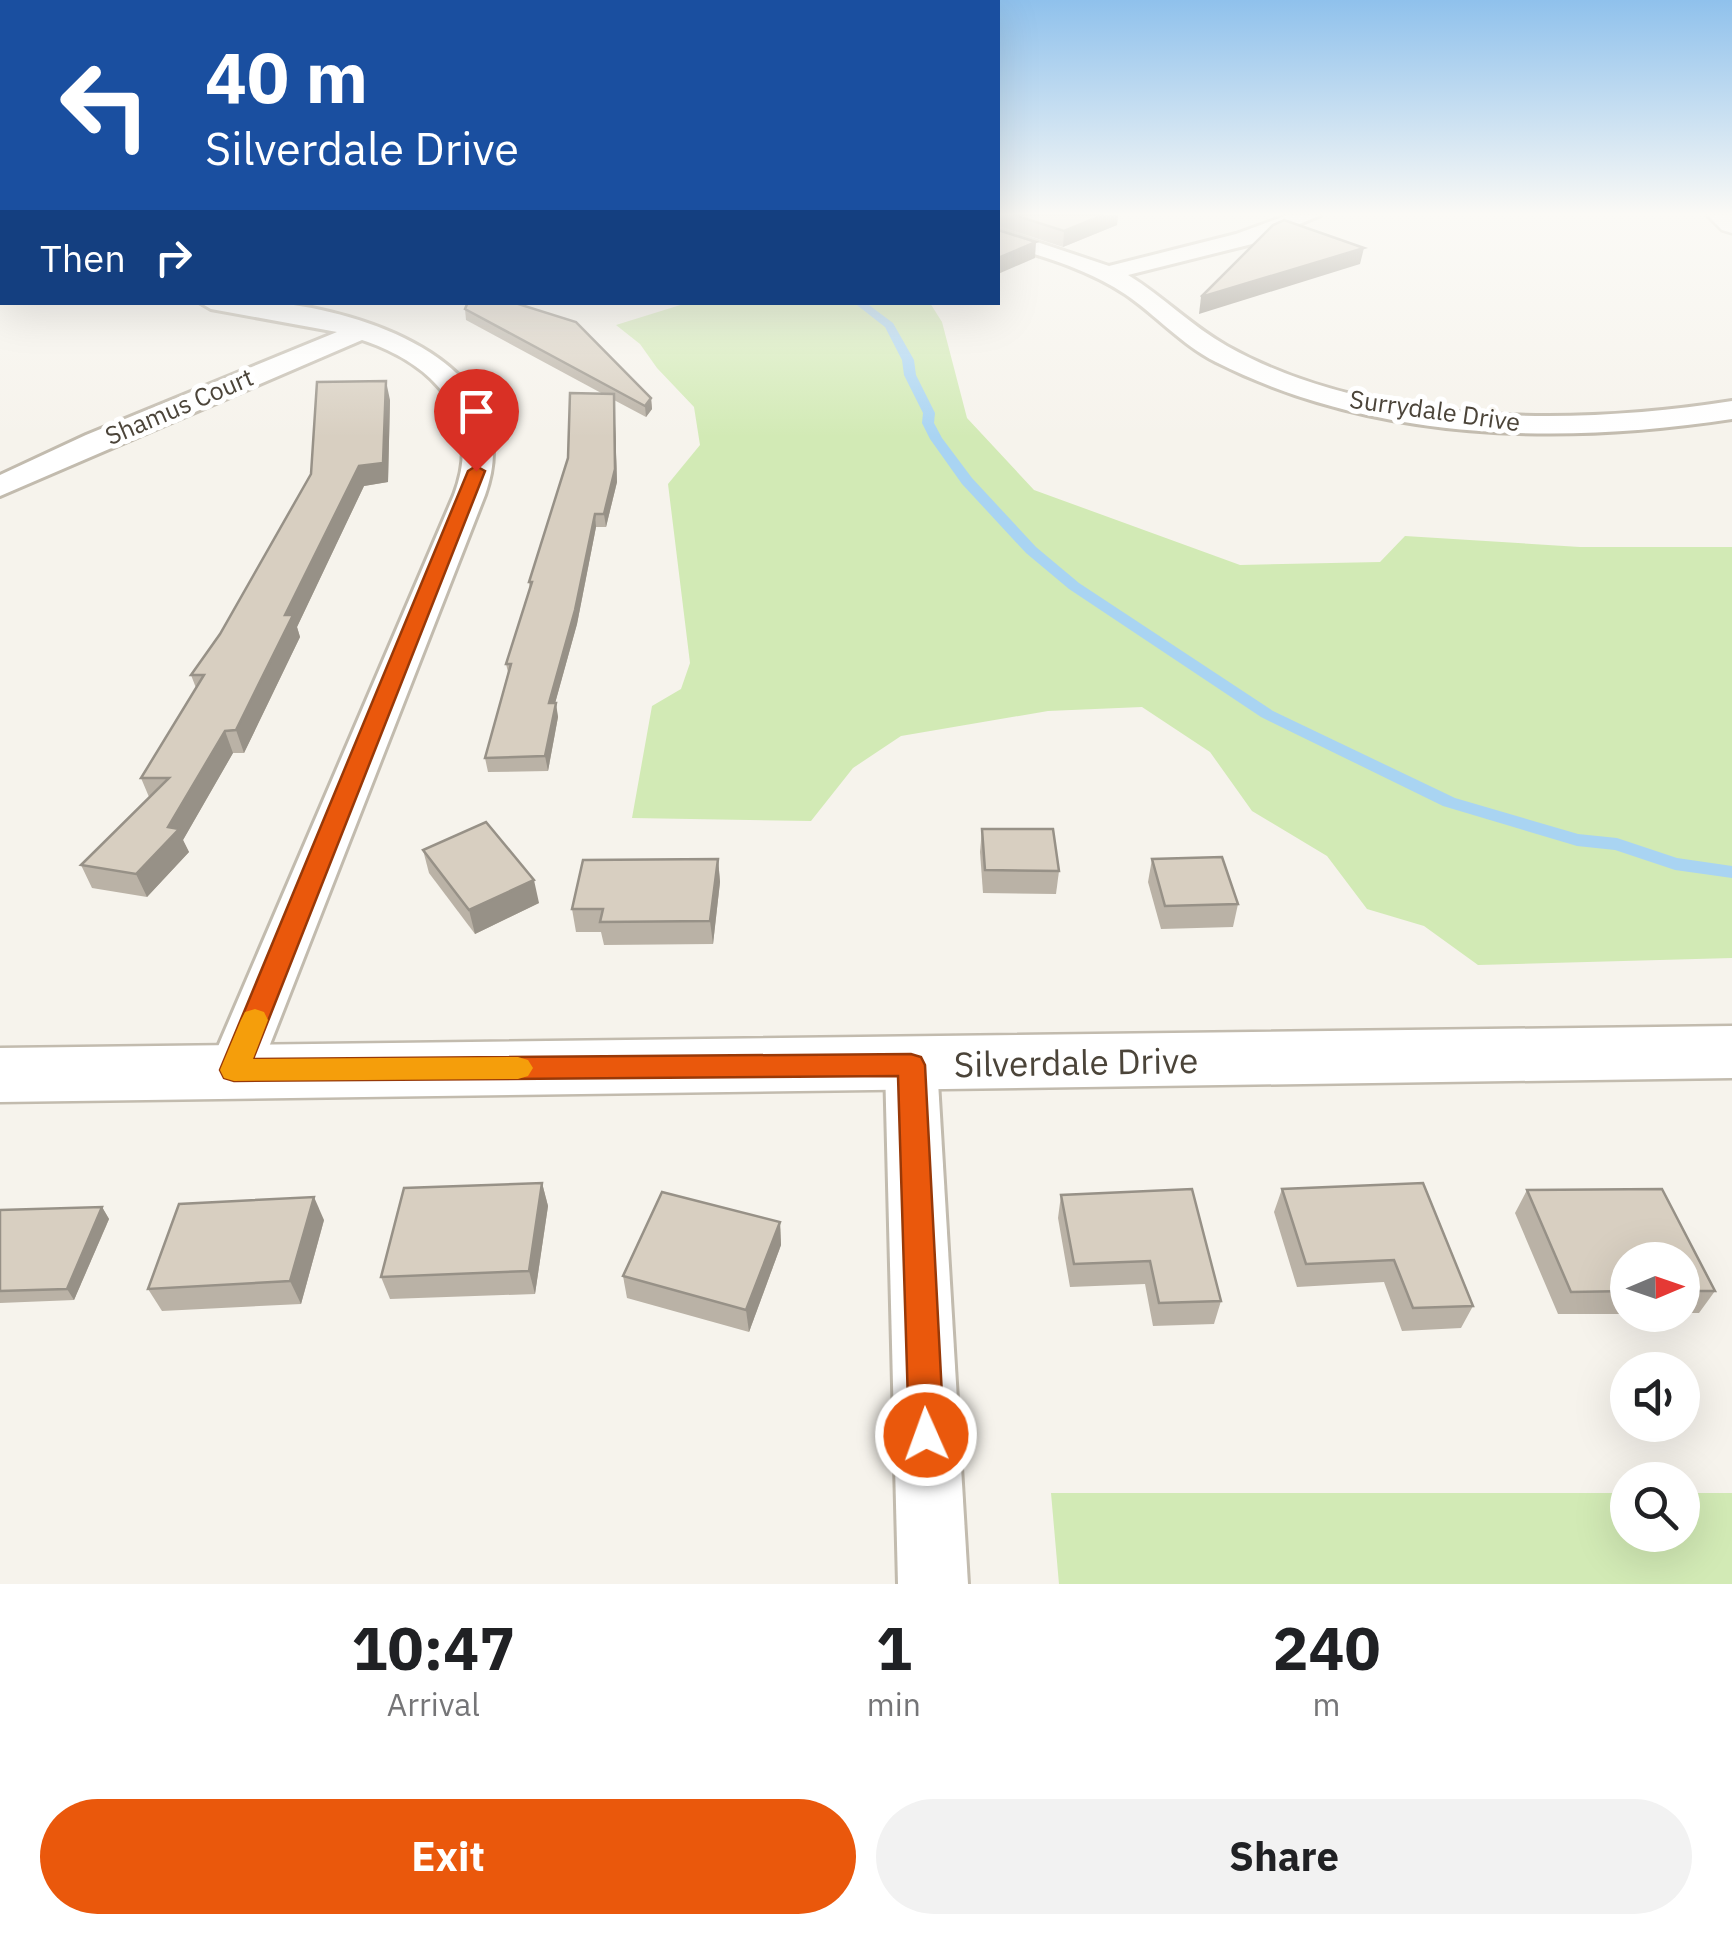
<!DOCTYPE html>
<style>
:root{--surface:#fff;--page:#f2f2f2;--text:#202124;--muted:#757577;--accent:#ea580c}
body{margin:0;font-family:"IBM Plex Sans",sans-serif;background:var(--page);color:var(--text);height:100vh;display:flex;flex-direction:column;font-size:38px;white-space:nowrap}
*{box-sizing:border-box;margin:0}
p{font-size:32px;color:var(--muted)}
.icon{flex:none;width:55px;height:55px;fill:none;stroke:currentColor;stroke-width:2;stroke-linecap:round;stroke-linejoin:round}
.map{position:relative;height:1584px;overflow:hidden}
.drawer{display:flex;flex-direction:column;background:var(--surface);flex:1}
.drawer>*{flex:none}
.guide{position:absolute;left:0px;top:0px;width:1000px;height:305px;box-shadow:0 10px 40px #0002;background:#1a4fa0;color:#fff;overflow:hidden}
.needle{width:65px;rotate:88deg}
.buttons{position:absolute;left:1610px;top:1242px;display:grid;gap:20px}
.buttons a{display:grid;place-items:center;width:90px;height:90px;border-radius:50%;background:var(--surface);box-shadow:0 10px 40px #0002;font-size:50px}
.pin{position:absolute;display:grid;place-items:center;width:85px;height:85px;color:#fff;margin:-102px -42px;border-radius:50% 50% 50% 0;rotate:-45deg;box-shadow:0 0 10px #0007}
.pin .icon{rotate:45deg}
.me{position:absolute;width:110px;margin:-55px;rotate:358deg;stroke-linejoin:round;filter:drop-shadow(0 0 8px #0008)}
.turn{display:flex;align-items:center;gap:35px;height:210px;padding:0 40px;font-size:45px}
.turn .icon{width:130px;height:130px;stroke-width:2.5}
.turn b{display:block;font-size:70px;line-height:85px}
.then{display:flex;align-items:center;height:95px;padding:0 40px;background:#0003;gap:20px;font-size:38px}
.eta{display:flex;justify-content:space-evenly;align-items:center;height:170px;text-align:center}
.eta b{font-size:60px;font-weight:700;line-height:70px}
.button{display:flex;gap:20px;margin-top:auto;padding:20px 40px}
.button a{flex:1;height:115px;border-radius:60px;background:var(--accent);color:#fff;font-size:40px;font-weight:700;line-height:115px;text-align:center}
.button a+a{background:var(--page);color:var(--text)}
.map>svg:first-child{display:block}
</style>
<div class="map">
<svg width="1732" height="1584" viewBox="0 0 1732 1584">
<rect width="100%" height="100%" fill="#f6f3ec"/>
<g fill="#d2eab5">
<path d="M690 302 930 303 942 322 967 418 1034 490 1240 565 1380 562 1405 536 1580 547H1732V958L1478 965 1424 926 1367 909 1327 856 1252 811 1210 752 1142 707 1048 711 901 736 853 768 811 821 632 818 652 706 681 689 690 663 668 484 700 445 694 407 657 368 640 344 616 325Z"/>
<path d="M1051 1493H1627L1628 1535H1682L1683 1493H1732V1584H1059Z"/>
</g>
<g fill="none" stroke-linecap="round" stroke-linejoin="round">
<path fill="#a9d4f2" fill-rule="evenodd" d="M853 302H865L893 323 914 360 916 375 935 413 934 423 942 438 972 478 1036 547 1079 583 1273 711 1455 798 1578 834 1617 838 1677 858 1732 866V878L1675 870 1615 850 1577 846 1443 806 1261 717 1069 589 1026 553 962 484 930 439 922 423 923 413 904 375 902 360 885 327Z"/>
<g stroke="#c2bbae" stroke-width="6">
<g id="minor">
<path d="M1288 215H1321L1252 244 1128 275C1163 296 1191 326 1227 346 1371 427 1573 426 1732 401V419C1562 445 1374 442 1216 362 1182 345 1156 315 1125 294 1086 268 1041 256 998 243V229L1109 266 1236 234Z"/>
<rect x="0" y="270" width="2" height="14"/>
<path d="M199 302C222 302 245 301 268 302 367 310 531 366 485 495L260 1070 253 1085 234 1091 215 1085 208 1070 454 495C484 416 434 364 362 340L0 496V475L86 435 337 332 211 309Z"/>
<path d="M911 1044 929 1050 937 1065 968 1584H898L885 1065 893 1050Z"/>
</g>
</g>
<g stroke="#c2bbae" stroke-width="5">
<g id="tertiary">
<path d="M1707 215H1732V233L1722 230Z"/>
<path d="M1732 1026V1078L0 1102V1048Z"/>
</g>
</g>
<use href="#minor" fill="#fff" fill-rule="evenodd"/>
<use href="#tertiary" fill="#fff" fill-rule="evenodd"/>
</g>
<g fill="#bab2a6">
<path d="M998 215H1118L1117 225 1063 247 998 226Z"/>
<path d="M465 309 651 398 652 409 646 417 614 400 617 482 606 527H596L577 624 555 703 558 717 548 771 488 772 485 758 508 672 506 664 530 589 529 582 603 394 466 320Z"/>
<path d="M390 400 388 482 364 486 297 627 300 637 244 753H233L183 840 189 852 147 897 92 888 81 865 149 797 141 778 196 688 191 675Z"/>
<path d="M982 829 1059 871 1056 894 983 893 980 852Z"/>
<path d="M423 850 539 903 475 934 429 873Z"/>
<path d="M718 859 720 882 713 944 604 945 601 932H576L572 909Z"/>
<path d="M1152 859 1238 904 1233 927 1161 929 1148 882Z"/>
<path d="M542 1183 548 1206 535 1294 390 1299 381 1277Z"/>
<path d="M1282 1189 1473 1306 1461 1328 1402 1331 1384 1282 1297 1287 1274 1212Z"/>
<path d="M1662 1189 1715 1291 1699 1313H1682V1260H1628V1314H1558L1515 1213 1527 1190Z"/>
<path d="M1061 1195 1221 1301 1214 1324 1153 1326 1145 1284 1070 1287 1058 1218Z"/>
<path d="M102 1207 109 1219 74 1300 0 1303V1210Z"/>
<path d="M324 1220 301 1304 162 1311 148 1289Z"/>
<path d="M780 1222 781 1245 749 1332 627 1298 623 1276Z"/>
</g>
<g fill="#979187">
<path d="M1103 215H1118L1117 225 1063 247 1064 231Z"/>
<path d="M1036 242 1035 258 998 274V258Z"/>
<path d="M1364 248 1360 264 1199 314 1201 297Z"/>
<path d="M386 381 390 400 388 482 364 486 297 627 300 637 244 753 236 730Z"/>
<path d="M614 394 617 482 606 527 604 514Z"/>
<path d="M651 398 652 409 646 417 645 406Z"/>
<path d="M595 514 596 527 577 624 551 718 549 703Z"/>
<path d="M556 703 558 717 548 771 545 756Z"/>
<path d="M225 731 233 753 183 840 189 852 147 897 136 874 168 827Z"/>
<path d="M718 859 720 882 713 944 710 921Z"/>
<path d="M534 880 539 903 475 934 469 910Z"/>
<path d="M542 1183 548 1206 535 1294 529 1271Z"/>
<path d="M314 1197 324 1220 301 1304 290 1281Z"/>
<path d="M102 1207 109 1219 74 1300 67 1289Z"/>
<path d="M780 1222 781 1245 749 1332 746 1310Z"/>
</g>
<g fill="#d8cfc1" stroke="#979187" stroke-width="2.5">
<path d="M1014 215H1103L1064 231Z"/>
<path d="M1284 220 1364 248 1201 297 1273 225Z"/>
<path d="M998 230 1036 242 998 258Z"/>
<path d="M468 302H512L576 322 651 398 645 406 465 309Z"/>
<path d="M386 381 383 463 359 466 285 615H293L236 730 225 731 168 827 179 829 136 874 81 865 169 778H141L204 675H191L220 634 311 474 317 382Z"/>
<path d="M570 393 614 394 615 469 604 514H595L575 610 549 703H556L545 756 485 758 511 664H506L532 582H529L568 458Z"/>
<path d="M486 822 534 880 469 910 423 850Z"/>
<path d="M982 829H1053L1059 871 985 870Z"/>
<path d="M1222 857 1238 904 1165 906 1152 859Z"/>
<path d="M718 859 710 921 600 922 603 909H572L583 860Z"/>
<path d="M542 1183 529 1271 381 1277 404 1188Z"/>
<path d="M1423 1183 1473 1306 1413 1308 1394 1260 1306 1264 1282 1189Z"/>
<path d="M1192 1189 1221 1301 1159 1303 1150 1261 1074 1264 1061 1195Z"/>
<path d="M1662 1189 1715 1291H1682V1260H1628V1291L1571 1292 1527 1190Z"/>
<path d="M662 1192 780 1222 746 1310 623 1276Z"/>
<path d="M314 1197 290 1281 148 1289 179 1204Z"/>
<path d="M102 1207 67 1289 0 1291V1210Z"/>
</g>
<linearGradient id="sky" x2="0" y2="1"><stop stop-color="#8fc1ec"/><stop offset="0.49" stop-color="#fbfaf6"/><stop offset="1" stop-color="#fbfaf6" stop-opacity="0"/></linearGradient>
<rect width="1732" height="437" fill="url(#sky)"/>
<path fill="#ea580c" stroke="#983908" stroke-width="2.5" d="M476 466 485 471 253 1059 911 1054 921 1057 925 1065 944 1435 939 1447 926 1452 914 1447 909 1435 898 1076 234 1081 224 1078 220 1070 468 471Z"/>
<path fill="#f59e0b" d="M255 1009 264 1012 268 1020 253 1059 518 1057 528 1060 533 1068 528 1076 518 1079 234 1081 224 1078 220 1070 241 1020 245 1012Z"/>
<g text-anchor="middle" dominant-baseline="central" stroke-width="10" stroke-linejoin="round" paint-order="stroke">
<g font-size="25" fill="#4b4439" stroke="#fff">
<text transform="translate(179 406) rotate(-23)">Shamus Court</text>
<text transform="translate(1435 410) rotate(8)">Surrydale Drive</text>
</g>
<g font-size="35" fill="#4b4439" stroke="#fff">
<text transform="translate(1076 1062) rotate(-1)">Silverdale Drive</text>
</g>
</g>
</svg>
<div class="buttons">
<a><svg class="needle" viewBox="-14 -14 28 28"><path d="M0-13l5 13h-10z" fill="#e53935"/><path d="M0 13l5-13h-10z" fill="#757577"/></svg></a>
<a><svg class="icon" aria-label="sound" viewBox="0 0 24 24"><path d="M4 9h4l5-4v14l-5-4H4zM17 9q2 3 0 6"/></svg></a>
<a><svg class="icon" aria-label="search" viewBox="0 0 24 24"><circle cx="10" cy="10" r="6"/><path d="M15 15l6 6"/></svg></a>
</div>
<div class="pin" style="left:476px;top:471px;background:#d93025"><svg class="icon" aria-label="arrive" viewBox="0 0 24 24"><path d="M6 21V4h12l-3 4 3 4H6"/></svg></div>
<svg class="me" style="left:926px;top:1435px" viewBox="-20 -20 40 40"><circle r="17" fill="#ea580c" stroke="#fff" stroke-width="3"/><path d="M0-11L8 9 0 5-8 9z" fill="#fff"/></svg>
<div class="guide">
<div class="turn"><svg class="icon" aria-label="left" viewBox="0 0 24 24"><path d="M17 20v-9H6M10 6l-5 5 5 5"/></svg><div><b>40 m</b>Silverdale Drive</div></div>
<div class="then">Then<svg class="icon" aria-label="right" viewBox="0 0 24 24"><path d="M7 20v-9h11M14 6l5 5-5 5"/></svg></div>
</div>
</div>
<section class="drawer">
<div class="eta">
<div><b>10:47</b><p>Arrival</p></div>
<div><b>1</b><p>min</p></div>
<div><b>240</b><p>m</p></div>
</div>
<div class="button"><a>Exit</a><a>Share</a></div>
</section>
